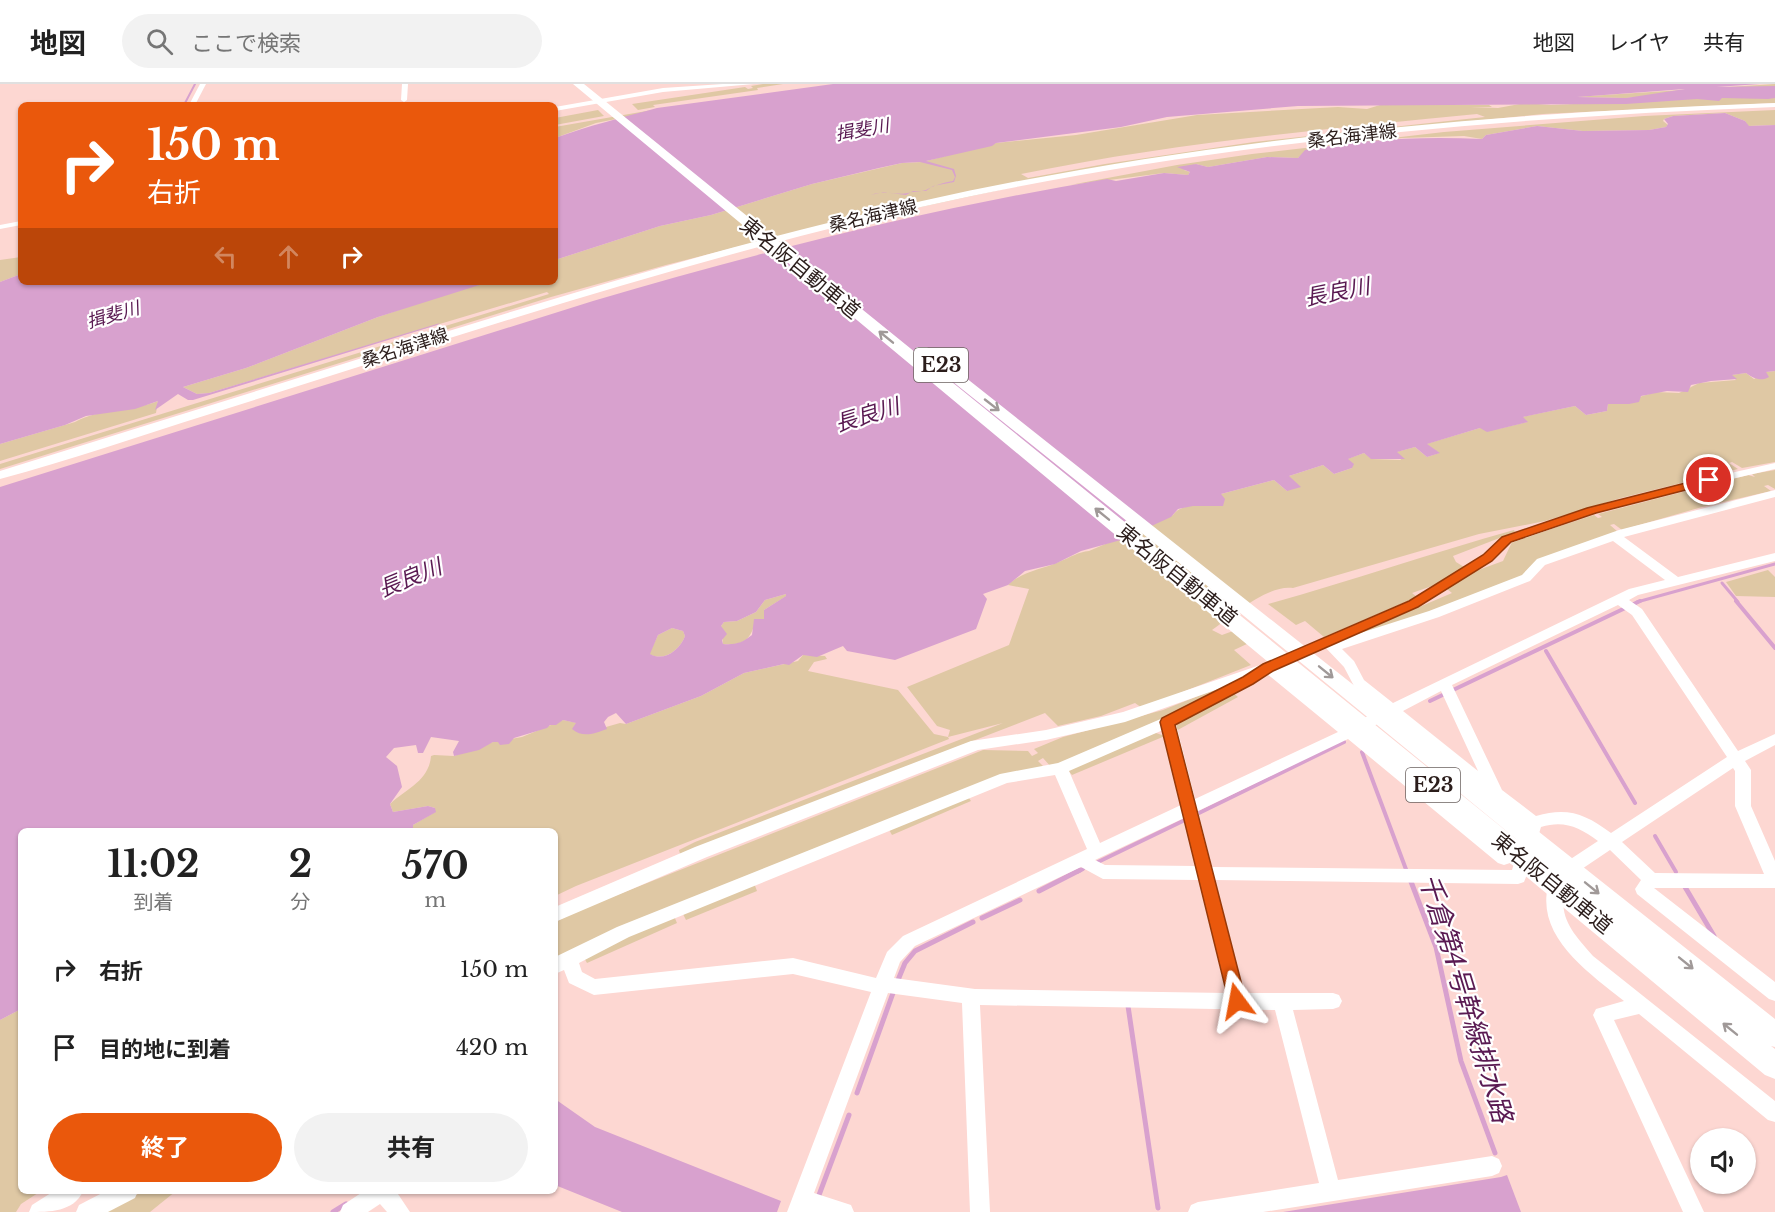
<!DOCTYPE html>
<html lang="ja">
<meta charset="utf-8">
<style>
:root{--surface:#fff;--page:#f2f2f2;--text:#222;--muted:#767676;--line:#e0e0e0;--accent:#ea580c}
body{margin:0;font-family:"Libre Baskerville","Noto Sans JP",serif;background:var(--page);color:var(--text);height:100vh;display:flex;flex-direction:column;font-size:22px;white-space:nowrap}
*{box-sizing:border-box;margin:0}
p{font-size:20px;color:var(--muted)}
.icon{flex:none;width:33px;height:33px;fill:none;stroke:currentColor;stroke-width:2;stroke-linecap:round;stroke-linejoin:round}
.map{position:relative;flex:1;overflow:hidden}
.panel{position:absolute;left:18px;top:744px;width:540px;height:366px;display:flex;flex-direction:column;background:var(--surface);border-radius:9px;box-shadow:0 2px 4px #0004}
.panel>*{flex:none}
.top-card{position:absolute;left:18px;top:18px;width:540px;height:183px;border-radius:9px;box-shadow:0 2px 4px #0004;background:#ea580c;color:#fff;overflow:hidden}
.fabs{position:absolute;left:1690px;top:1044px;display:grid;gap:12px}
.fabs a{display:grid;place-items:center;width:66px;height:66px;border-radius:50%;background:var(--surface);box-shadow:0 2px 4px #0004;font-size:30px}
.pin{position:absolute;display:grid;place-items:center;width:51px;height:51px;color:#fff;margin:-26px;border:3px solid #fff;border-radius:50%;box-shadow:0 2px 6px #0007}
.me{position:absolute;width:66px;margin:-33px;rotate:347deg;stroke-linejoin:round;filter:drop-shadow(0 0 4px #0008)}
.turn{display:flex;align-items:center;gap:21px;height:126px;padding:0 30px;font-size:27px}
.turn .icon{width:78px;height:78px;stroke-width:2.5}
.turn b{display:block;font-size:42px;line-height:51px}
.lanes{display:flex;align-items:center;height:57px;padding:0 30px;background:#0003;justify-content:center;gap:30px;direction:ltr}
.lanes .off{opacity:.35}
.eta{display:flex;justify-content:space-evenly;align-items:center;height:102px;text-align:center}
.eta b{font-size:36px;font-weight:700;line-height:42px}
.primary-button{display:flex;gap:12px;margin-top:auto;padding:12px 30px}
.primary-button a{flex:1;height:69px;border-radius:36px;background:var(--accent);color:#fff;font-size:24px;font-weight:700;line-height:69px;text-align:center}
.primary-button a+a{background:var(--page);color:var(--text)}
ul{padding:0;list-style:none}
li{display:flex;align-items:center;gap:18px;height:78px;padding:0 30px}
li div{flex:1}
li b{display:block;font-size:22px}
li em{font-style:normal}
header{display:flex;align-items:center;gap:36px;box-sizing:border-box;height:84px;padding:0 30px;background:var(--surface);border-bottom:2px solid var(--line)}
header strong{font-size:28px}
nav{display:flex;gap:33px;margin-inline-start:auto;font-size:21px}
.search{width:420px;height:54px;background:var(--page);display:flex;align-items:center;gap:15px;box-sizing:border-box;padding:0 21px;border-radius:33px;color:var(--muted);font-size:22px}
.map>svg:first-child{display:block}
</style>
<header>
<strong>地図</strong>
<div class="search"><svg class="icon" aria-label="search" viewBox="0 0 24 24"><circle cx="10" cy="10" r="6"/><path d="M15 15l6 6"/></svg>ここで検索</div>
<nav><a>地図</a><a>レイヤ</a><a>共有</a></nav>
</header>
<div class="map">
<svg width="1775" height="1128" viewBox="0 0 1775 1128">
<rect width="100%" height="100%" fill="#fdd7d2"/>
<g fill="#dfc8a4" fill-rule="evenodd">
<path d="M763 0H783L757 4 758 6 653 21 655 23 638 26 632 20 745 3 748 5 753 4 751 2Z"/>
<path d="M1775 0V3L1626 14 1574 13Z"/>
<path d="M1775 11V19L1543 30 1392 45 1102 84 745 161 666 181 551 213 0 385V380L549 210 547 208 209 309 197 310 183 303 246 284 378 233 446 210 489 198H555V176L660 142 711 131 812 100 902 79 922 78 996 59 1076 51 1197 31 1338 23 1367 25 1380 21H1489L1492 23H1470L1498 24 1525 19 1551 21ZM1477 30 1485 33 1254 58 1105 80 1028 94 1021 90C1171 59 1325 45 1477 30Z"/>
<path d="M598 26 604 32 555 41V34Z"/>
<path d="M652 26 646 29 596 39 555 54V43Z"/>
<path d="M1775 26V41L1748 42 1745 37 1725 29 1673 32 1664 35 1663 37 1668 41 1666 43 1649 46 1583 47 1537 42 1486 51 1482 55 1464 52 1402 54 1308 65 1298 74 1267 73 1208 83 1196 80 1184 86 1190 88 1188 91 1164 89 1070 101 1177 81 1252 70 1444 48 1644 32Z"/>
<path d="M21 173V190L0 198V176Z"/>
<path d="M1775 287V378L1742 384 1732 378 1729 379 1738 385 1621 414 1545 437 1479 450 1293 504C1268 500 1232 532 1212 546L1222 551 1233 547 1249 559 1234 566 1251 581 1142 624 1135 619 1101 632 1058 642 1045 629 680 770 679 766 695 758 1003 639 948 653 949 655 576 802 555 812V747H413V741L435 728V724L428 722 393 728 390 720C406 705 429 697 431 672L434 671 454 672 493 658 522 653 563 636 606 645V643L620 639 626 640 701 612 744 589 798 577 803 571 825 572 827 575 814 578 808 587 898 606 934 650 948 653 950 646 937 642 907 603 1009 561 1029 505 1008 501C1024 486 1042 486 1061 477 1071 473 1078 468 1089 467L1173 431C1183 417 1208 422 1222 421L1221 410 1274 396 1287 407 1289 392 1323 381 1334 390 1352 384 1347 375 1364 369 1372 375 1401 376 1396 368 1415 363 1427 373 1439 369 1426 360 1480 344 1498 345 1527 338 1522 333 1575 322 1586 331 1607 327 1608 320 1619 319 1656 308 1679 309 1699 299 1736 296 1731 291 1746 289 1754 295 1766 288Z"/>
<path d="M158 317 156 329 0 377V360L75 338C101 324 130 328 158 317Z"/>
<path d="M1775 386V405L1768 401 1764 402 1771 407 1702 423 1622 446 1614 440 1610 441 1618 448 1538 476 1523 492 1434 528 1342 556 1452 509 1447 505 1473 488 1503 477 1512 458 1594 431 1598 434 1602 433 1598 430 1748 391 1755 393 1752 390Z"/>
<path d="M1514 446 1515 448 1453 472 1456 478 1464 483 1432 502 1412 509 1417 513 1324 553 1305 537 1296 541 1268 520C1351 497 1431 469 1514 446Z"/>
<path d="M1768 486 1775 493V513L1736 512 1726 498Z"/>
<path d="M786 510 788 511 764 526V535H756C751 555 745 562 723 560L721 542 724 538 737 537 756 528 765 516Z"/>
<path d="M672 544 683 547 685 552C680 566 664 578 649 570L658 551Z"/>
<path d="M1243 594 1153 641 1051 683 1043 674 1038 677 1046 685 1004 691 555 877V838L584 824 983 666 1028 667 1032 672 1038 669 1034 665 1063 653 1163 626Z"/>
<path d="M1232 608 1238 613 1174 648 1172 640Z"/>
<path d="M1153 648 1165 652 1072 691 1067 685Z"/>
<path d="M969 714 971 717 892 751 888 744Z"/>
<path d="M754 799 757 807 686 836 682 828Z"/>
<path d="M674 832 677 839 587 879 583 872Z"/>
<path d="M21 925V1107H41L21 1120 16 1128H0V936Z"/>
<path d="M144 1107H176L150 1128H101Z"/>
</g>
<g fill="#d8a1ce" fill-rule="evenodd">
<path d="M833 0H1760L1716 3 1775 2V14L1768 15 1722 14 1719 17 1697 15 1626 20 1298 22 1167 33 1121 43 996 59 992 62 926 77 954 85 956 92 954 98 933 102 926 107H913L906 111 883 108 871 111C887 105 897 112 908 109 913 107 921 108 926 106 935 101 942 99 953 97L955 93 952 86 920 78 902 79 879 84 812 100 711 131 660 142 555 176V54C588 42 624 33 657 24ZM1685 5 1626 14 1577 13Z"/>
<path d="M1725 29 1745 37 1749 42 1775 41V287L1766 288 1769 293C1761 298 1753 294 1746 289L1732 291 1737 295 1711 297 1691 301 1688 308 1667 307 1641 312 1639 318 1629 320H1608L1607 327 1586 331 1575 322 1523 333 1528 338 1487 348 1480 344 1427 360 1440 369 1427 373 1415 363 1397 368 1405 375H1371L1364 369 1348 375 1354 380 1352 384 1334 390 1323 381 1289 392 1301 403 1287 407 1274 396 1221 410 1225 415 1223 422H1193L1178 425 1171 433 1121 456 1081 467 1055 480 1025 487 1008 501 983 510 987 515 976 545 895 576 847 567 843 562 817 573 803 571 789 581 784 580 744 589 701 612 626 640 616 629 608 633 604 638 607 645C593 650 583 654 572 645L576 639 563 636 556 641H550L547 644 514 654 509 660 500 661 498 658H493L479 666 454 672 453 668 459 657 431 653 423 669H418L416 661 394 664 386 673 397 682 402 703 390 720 393 728 428 722 435 724 436 728 413 741V747H21V925L0 936V403L593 217C763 167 933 124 1107 95L1116 97 1164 89 1188 91 1190 88 1177 83 1196 80 1208 83 1267 73 1298 74 1305 66C1362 55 1423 52 1482 55L1486 51 1537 42 1583 47 1649 46 1666 43 1668 40 1664 35 1673 32ZM786 510V512L764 526V535H754L752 551C742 559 735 561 723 560L722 556 727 550 721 542 724 538 737 537 756 528 765 516ZM672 544 683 547 685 552C680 566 664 578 650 570L658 551Z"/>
<path d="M21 190V198H489L378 233 246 284 183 303 197 310 209 309 440 239 437 241 193 316H188L178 310 155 326 158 317 135 325 86 332 65 341 0 360V198Z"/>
<path d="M555 1015 595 1043 781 1117 777 1128H622L555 1101Z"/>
<path d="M1507 1091 1521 1128H1283L1501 1093Z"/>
</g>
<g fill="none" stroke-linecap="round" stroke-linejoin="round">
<path stroke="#d8a1ce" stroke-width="2" d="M184 21 195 0"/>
<g stroke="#d8a1ce" stroke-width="3">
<path d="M1722 499 1738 518"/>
<path d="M1637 518 1775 480"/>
</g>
<g stroke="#d8a1ce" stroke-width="4">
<path d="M1736 517 1775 564"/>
<path d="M1546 567 1635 719"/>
<path d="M1430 617 1640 517"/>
<path d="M1362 668 1407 788"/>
<path d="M1197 730 1344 658"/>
<path d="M1655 752 1676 788"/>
<path d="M1098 778 1187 735"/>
<path d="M1077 788 1083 785"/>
</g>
<g stroke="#d8a1ce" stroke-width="5">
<path d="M1410 795 1436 863 1461 977 1495 1069"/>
<path d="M1685 803 1714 852"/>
<path d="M1039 807 1080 786"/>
<path d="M982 834 1020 816"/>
<path d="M898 896 905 879 915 867 973 838"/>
<path d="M1128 922 1158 1124"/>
<path d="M857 1009 893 909"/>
<path d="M819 1111 849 1031"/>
<path d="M333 1128 346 1120"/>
</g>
<g fill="#fff" fill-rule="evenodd">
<path d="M200 0H206L195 21H189Z"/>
<path d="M402 0H408L407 16 404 18 401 16Z"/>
<path d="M723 0H754L663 8 555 27V23L663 4Z"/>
<path d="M21 137V141L0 145V141Z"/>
<path d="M1775 379V385L1675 408 1596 429 1511 459 1492 477 1418 523 1351 552 1429 527 1522 491 1537 475 1619 446 1775 406V413L1624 453 1678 493 1775 469V477L1638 511 1629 516 1642 525 1738 667 1775 650V661L1745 677 1751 686V722L1775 777V804H1654L1775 898V917L1769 915 1637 810 1635 805 1641 796 1610 766 1567 795C1556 831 1570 846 1593 872L1775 1017V1038L1768 1036 1639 930 1614 936 1704 1128H1683L1593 931 1596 925 1624 917C1584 885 1525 845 1554 786L1598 757C1579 743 1564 736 1541 743L1526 793 1524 798 1518 800 1215 796 1244 909H1333L1339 911 1342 917 1339 923 1333 925 1293 926 1338 1096 1492 1072 1499 1075 1502 1082 1499 1089 1492 1092 1263 1128H1188L1191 1121 1198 1118 1319 1099 1275 926 980 921 990 1128H970L962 919 888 909 814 1109 851 1121 854 1128H787L871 908 793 890 594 911 569 899 564 886 555 890V873L617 843 1000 690 1058 679 1163 634 1221 604 1125 638 1046 656 978 666 707 773 555 838V823L695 763 971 657 1046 646 1123 628 1263 580 1408 517 1484 471 1503 453 1588 425 1673 402ZM1613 457 1665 496 1629 505 1393 619 1364 596 1354 577 1342 565 1439 533 1530 497 1545 481ZM1618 521 1632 531 1727 673 1611 749C1585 730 1568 723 1536 732L1502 706 1452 601ZM1325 563 1344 583 1354 602 1382 625 1350 641 1278 584ZM1266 589 1338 648 1195 715 1176 640 1249 602 1251 599 1248 595ZM1441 607 1478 687 1403 627ZM1391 633 1526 741 1512 786 1212 783 1198 727 1348 655 1498 779 1504 781 1510 779 1512 774 1510 769 1360 649ZM1163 646 1181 721 1100 759 1069 687ZM1733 684 1735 687V722L1764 790 1655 789 1622 758ZM1055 691 1087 765 903 852 887 868 876 894 793 874 595 895 582 888 579 879 629 853 1007 699ZM1184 734 1196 782 1105 781 1095 776ZM1081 783 1103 795 1199 796 1226 909 975 905 894 894 900 878 915 862Z"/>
<path d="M54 1107H83C74 1128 49 1128 29 1128L32 1121Z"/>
<path d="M106 1107H138L135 1114 108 1128H76L79 1121Z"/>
<path d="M364 1107H396L410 1128H387L380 1120 368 1128H340L343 1121Z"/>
</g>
<path fill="#fff" fill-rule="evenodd" d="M1775 19V23C1490 34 1200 60 921 123 680 177 445 256 210 330 140 352 70 376 0 395V387C140 343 280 300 419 256 585 205 752 154 922 117 1201 55 1489 29 1775 19Z"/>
<path fill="#fff" fill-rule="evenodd" d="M573 0H584L1537 772 1183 482 917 269 915 266 917 263H927L1775 935V963L1771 962 1775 965V995L1765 991Z"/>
</g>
<defs><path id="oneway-shaft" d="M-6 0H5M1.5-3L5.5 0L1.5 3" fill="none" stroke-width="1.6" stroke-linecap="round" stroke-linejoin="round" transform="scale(1.5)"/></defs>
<g stroke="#a09998">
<use href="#oneway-shaft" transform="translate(886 253) rotate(-141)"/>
<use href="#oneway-shaft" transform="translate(992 321) rotate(38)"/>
<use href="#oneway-shaft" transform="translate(1102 430) rotate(-141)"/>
<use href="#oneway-shaft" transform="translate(1326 588) rotate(39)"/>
<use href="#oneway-shaft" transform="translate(1592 804) rotate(39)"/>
<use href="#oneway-shaft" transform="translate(1686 879) rotate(39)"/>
<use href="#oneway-shaft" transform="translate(1730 945) rotate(-141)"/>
</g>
<path fill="#ea580c" stroke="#983908" stroke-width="1.5" d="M1709 393 1715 396 1713 399 1596 429 1511 458 1492 477 1418 523 1273 587 1253 600 1175 641 1246 917 1243 923 1237 925 1230 923 1160 638 1162 634 1243 593 1263 580 1409 517 1483 471 1502 453 1587 424Z"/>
<g text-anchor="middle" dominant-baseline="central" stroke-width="4.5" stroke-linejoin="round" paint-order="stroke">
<g font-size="18" font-style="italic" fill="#5a1a52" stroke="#fff">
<text transform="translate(862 46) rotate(-10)">揖斐川</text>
<text transform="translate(113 231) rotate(-16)">揖斐川</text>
</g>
<g font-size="18" fill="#2b1d1b" stroke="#fff">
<text transform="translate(1352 52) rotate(-7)">桑名海津線</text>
<text transform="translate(873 132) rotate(-13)">桑名海津線</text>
<text transform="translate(405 264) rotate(-18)">桑名海津線</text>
</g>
<g fill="#fff" stroke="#6b615f" stroke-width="1.5">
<rect x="914" y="264" width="54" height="34" rx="4.5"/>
<rect x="1406" y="684" width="54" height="34" rx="4.5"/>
</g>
<g font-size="20" font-weight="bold" fill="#2b1d1b">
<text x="941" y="281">E23</text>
<text x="1433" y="701">E23</text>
</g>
<g font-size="21" fill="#2b1d1b" stroke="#fff">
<text transform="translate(800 184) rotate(39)">東名阪自動車道</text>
<text transform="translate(1177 491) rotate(39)">東名阪自動車道</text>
<text transform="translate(1552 799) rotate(39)">東名阪自動車道</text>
</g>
<g font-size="22" font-style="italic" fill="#5a1a52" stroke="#fff">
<text transform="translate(1337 208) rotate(-11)">長良川</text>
<text transform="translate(867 331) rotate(-17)">長良川</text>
<text transform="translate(410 494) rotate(-22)">長良川</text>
</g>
<g font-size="27" font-style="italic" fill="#5a1a52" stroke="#fff">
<text transform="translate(1466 914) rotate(73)">千倉第4号幹線排水路</text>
</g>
</g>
</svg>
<div class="fabs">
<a><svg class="icon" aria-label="sound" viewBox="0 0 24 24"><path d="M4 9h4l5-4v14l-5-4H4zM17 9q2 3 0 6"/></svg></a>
</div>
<div class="pin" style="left:1709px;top:396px;background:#d93025"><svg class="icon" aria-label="arrive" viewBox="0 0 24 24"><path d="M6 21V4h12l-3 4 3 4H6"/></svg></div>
<svg class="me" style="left:1237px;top:917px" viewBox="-20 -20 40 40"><path d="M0-17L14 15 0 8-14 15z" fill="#ea580c" stroke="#fff" stroke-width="4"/></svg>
<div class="top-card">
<div class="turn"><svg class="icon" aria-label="right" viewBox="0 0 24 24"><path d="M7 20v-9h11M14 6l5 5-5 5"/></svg><div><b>150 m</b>右折</div></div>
<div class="lanes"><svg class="icon off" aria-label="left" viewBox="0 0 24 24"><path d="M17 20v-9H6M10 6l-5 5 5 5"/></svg><svg class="icon off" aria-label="ahead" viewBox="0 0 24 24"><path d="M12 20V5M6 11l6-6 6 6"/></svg><svg class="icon" aria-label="right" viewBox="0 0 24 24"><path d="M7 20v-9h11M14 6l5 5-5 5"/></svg></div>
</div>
<section class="panel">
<div class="eta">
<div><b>11:02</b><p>到着</p></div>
<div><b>2</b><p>分</p></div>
<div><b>570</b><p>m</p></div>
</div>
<ul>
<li><svg class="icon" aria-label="right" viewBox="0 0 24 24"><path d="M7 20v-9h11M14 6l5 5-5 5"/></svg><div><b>右折</b></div><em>150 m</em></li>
<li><svg class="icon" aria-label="arrive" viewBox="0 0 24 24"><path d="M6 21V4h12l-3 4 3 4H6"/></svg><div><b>目的地に到着</b></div><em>420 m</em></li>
</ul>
<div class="primary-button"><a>終了</a><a>共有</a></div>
</section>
</div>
